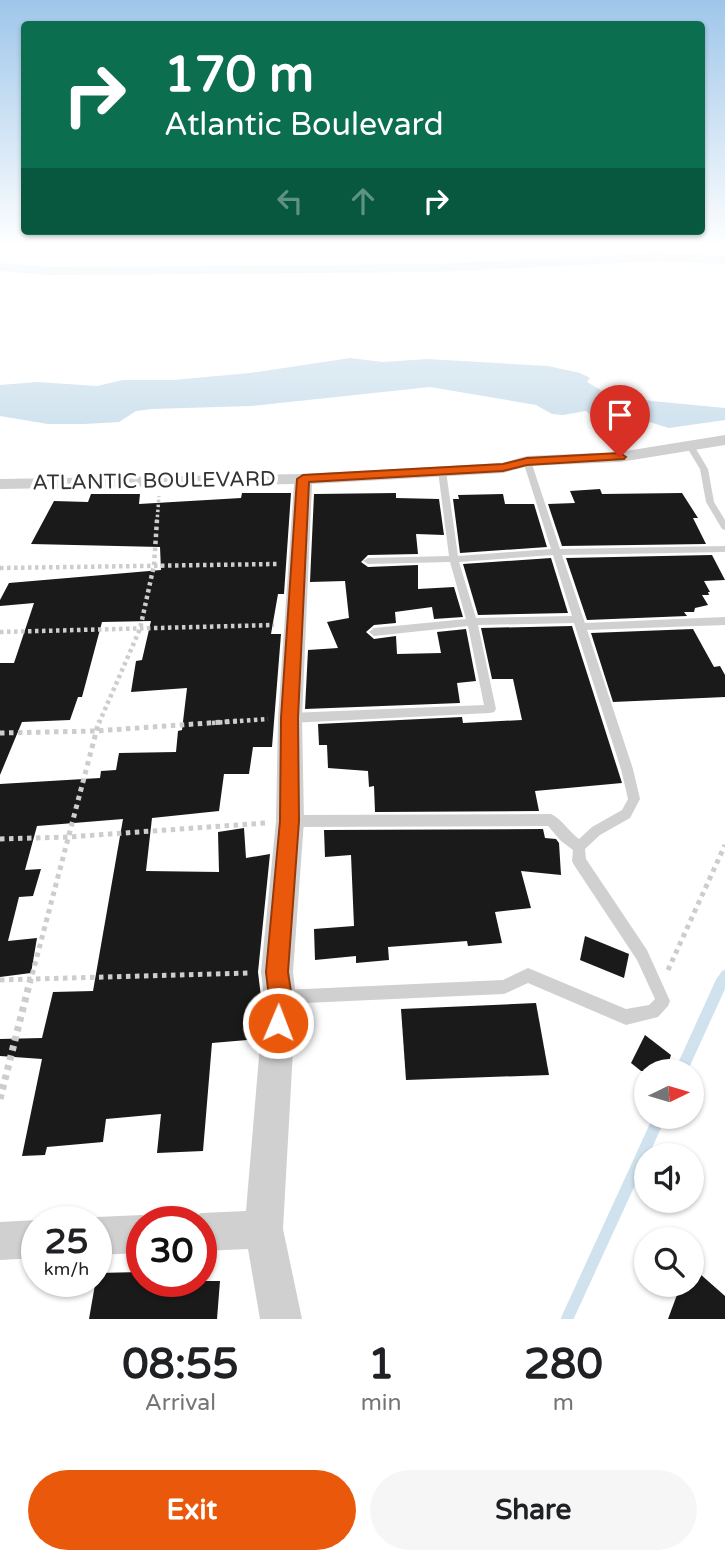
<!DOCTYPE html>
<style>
:root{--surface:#fff;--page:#f6f6f6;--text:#202124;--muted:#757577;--accent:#ea580c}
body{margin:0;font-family:"Varela Round",sans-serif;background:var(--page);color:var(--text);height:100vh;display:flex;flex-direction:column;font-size:26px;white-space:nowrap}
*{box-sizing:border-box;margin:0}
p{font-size:23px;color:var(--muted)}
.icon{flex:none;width:38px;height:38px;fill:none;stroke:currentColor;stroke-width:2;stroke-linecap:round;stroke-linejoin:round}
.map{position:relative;height:1319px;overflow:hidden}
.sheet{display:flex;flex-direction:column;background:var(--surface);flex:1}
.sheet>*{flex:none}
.top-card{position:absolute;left:21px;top:21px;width:684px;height:214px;border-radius:7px;box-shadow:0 2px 5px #0004;background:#0b6e4f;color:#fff;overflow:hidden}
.needle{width:46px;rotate:85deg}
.controls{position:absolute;left:634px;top:1059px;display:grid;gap:14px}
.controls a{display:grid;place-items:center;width:70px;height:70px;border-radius:50%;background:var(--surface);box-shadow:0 2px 5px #0004;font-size:35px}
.speed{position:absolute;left:21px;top:1206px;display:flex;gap:14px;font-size:35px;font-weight:700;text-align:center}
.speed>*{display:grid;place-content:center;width:91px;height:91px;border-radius:50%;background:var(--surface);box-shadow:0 2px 5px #0004;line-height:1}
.speed small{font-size:18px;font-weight:400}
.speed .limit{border:10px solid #d22;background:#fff;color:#111}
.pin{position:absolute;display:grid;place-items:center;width:60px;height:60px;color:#fff;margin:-72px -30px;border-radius:50% 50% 50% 0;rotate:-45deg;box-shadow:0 0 7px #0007}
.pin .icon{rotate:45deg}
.me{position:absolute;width:77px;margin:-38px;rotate:1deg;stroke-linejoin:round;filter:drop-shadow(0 0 5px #0008)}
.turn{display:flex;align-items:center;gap:24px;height:147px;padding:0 28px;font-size:32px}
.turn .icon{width:91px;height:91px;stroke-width:2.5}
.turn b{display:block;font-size:49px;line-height:60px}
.lanes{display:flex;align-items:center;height:66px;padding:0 28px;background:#0003;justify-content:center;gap:35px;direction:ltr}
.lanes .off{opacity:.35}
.eta{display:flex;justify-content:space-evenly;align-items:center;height:119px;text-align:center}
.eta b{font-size:42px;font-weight:800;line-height:49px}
.action{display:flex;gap:14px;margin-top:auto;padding:14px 28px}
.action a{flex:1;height:80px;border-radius:42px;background:var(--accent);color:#fff;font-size:28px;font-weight:800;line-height:80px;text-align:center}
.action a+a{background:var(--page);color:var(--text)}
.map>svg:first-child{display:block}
</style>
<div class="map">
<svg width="725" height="1319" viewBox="0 0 725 1319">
<rect width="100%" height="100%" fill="#fff"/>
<path fill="#cfe2ee" d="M350 358 383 362 427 359 548 366 580 373 590 378 587 382 604 392 652 401 725 408V420L669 428 646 421 613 422 594 418 586 411 563 415 552 414 536 405 430 387 251 406 152 409 136 411 119 422 84 424H48L0 416V385L37 382 97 386 123 380H173L250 373Z"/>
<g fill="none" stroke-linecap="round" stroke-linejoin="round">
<path stroke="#cfe2ee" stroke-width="10" d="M721 983 725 975"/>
<g stroke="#cfe2ee" stroke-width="12">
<path d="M681 1071 722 981"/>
<path d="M567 1319 660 1116"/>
</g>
<path fill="#cfe2ee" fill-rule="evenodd" d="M658 253 725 256V264L658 261 437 272 51 275 0 271V263L51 267 437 264Z"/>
</g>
<g fill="#1a1a1a">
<path d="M600 489 602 494 682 493 698 518H693L706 544 562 546 548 504 575 503 570 491Z"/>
<path d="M242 493H291L284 594H278L271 634H281L272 747H253L249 774H224L219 811 152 818 146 871 219 872 218 832 244 828 246 858 270 854 258 972 261 997 258 1039 212 1043 203 1151 157 1153 161 1114 106 1119 103 1142 47 1147 45 1155 22 1156 42 1059 0 1056V1039L42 1038 53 992 93 991 123 819 37 826 25 870 41 869 33 896 19 897 8 941 37 938 31 973 0 977V942H2H0V784L100 778 101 771 116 770 119 753 176 752 178 731 182 730 187 688 131 692 136 661 142 660 151 621 102 622 82 697H78L70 720 22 722 0 775V663H14L34 603 0 606V600L9 583 161 570 160 547 31 544 54 501 88 502 91 494H140L139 504 241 498Z"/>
<path d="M396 493V498L439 499 444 535 416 534 418 554 368 555 361 562 368 567 418 565V589L454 587 463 617 434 619 432 607 395 612 396 623 374 625 366 632 374 639 396 636 397 654 441 653 437 632 466 629 476 681 457 683 460 703 305 709 308 650 338 648 327 622 349 618 345 581 310 582 314 494Z"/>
<path d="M503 494 505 504H534L547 547 460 553 453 499H459L458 495Z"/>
<path d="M712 555 725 580 704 581 710 592H708L709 595H702L708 605 695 608 694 612H684L687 616 587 620 566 558Z"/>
<path d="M551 558 568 613 478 615 463 564Z"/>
<path d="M572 626 622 783 535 791 539 811 375 812 374 786 369 787 368 771 328 768 327 745H319L318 724 462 717 463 723 522 720 513 679H492L481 628Z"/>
<path d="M693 629 714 667 720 666 725 675V697L613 702 591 633Z"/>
<path d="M543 829 545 838 556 839 559 843 561 875 521 871 531 908 495 912 502 943 468 946 467 941 388 947 389 960 356 963V956L315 960 314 929 354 926 351 855 325 857 324 830Z"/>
<path d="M585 936 629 954 624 978 580 960Z"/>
<path d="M536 1003 549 1075 406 1080 401 1009Z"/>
<path d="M645 1035 671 1055 666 1071H641L631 1063Z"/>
<path d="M691 1266 725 1296V1319H668L681 1284H691Z"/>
<path d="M142 1272V1281H220L217 1319H89L97 1273Z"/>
</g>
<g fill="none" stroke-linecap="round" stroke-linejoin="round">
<path stroke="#cdcdcd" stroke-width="3.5" stroke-dasharray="2.5 2.5" stroke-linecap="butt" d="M157 522 159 496"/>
<g stroke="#cdcdcd" stroke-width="4.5" stroke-dasharray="3.5 3.5" stroke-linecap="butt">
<path d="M0 568 277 564"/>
<path d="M0 632 274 625"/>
<path d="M99 723 140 629 154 565 157 520"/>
<path d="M212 723 268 719"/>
</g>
<g stroke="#cdcdcd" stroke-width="5" stroke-dasharray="4.5 4.5" stroke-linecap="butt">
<path d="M0 733 95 731 237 721"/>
<path d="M0 839 68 837 265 823"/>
<path d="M668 970 725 845"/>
<path d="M0 980 251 973"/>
<path d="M30 983 99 721"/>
</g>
<path stroke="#cdcdcd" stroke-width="7" stroke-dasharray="5 5" stroke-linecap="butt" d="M0 1099 30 981"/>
<g fill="#d0d0d0" fill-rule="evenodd">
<path d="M687 444H693L708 469 714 502 725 520V530L722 529 706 502 700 469 686 446Z"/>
<path d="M524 459H527L531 461 560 549 725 546V552L562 555 585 623 725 617V625L587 630 633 769 640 799 630 818 600 835 585 849 586 859 647 950 670 1001 668 1006 658 1017 626 1025 528 983 504 994 283 1004 278 1002 276 997 278 992 283 990 503 980 528 968 626 1009 649 1005 655 999 637 960 574 865 572 861 573 850 561 841 548 826 292 827 288 825 286 821 288 817 292 815 551 814C562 819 569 832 579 839L592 827 622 810 628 799 621 769 574 623 478 625 496 709 494 712 490 713 290 723 286 721 284 718 286 715 290 713 484 705 468 626 374 636 369 632 374 628 466 619 450 562 368 564 363 561 368 558 449 556 438 471 442 469 446 471 458 556 551 549 523 461ZM553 555 572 616 476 618 459 562Z"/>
</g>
<g fill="#d0d0d0" fill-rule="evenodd">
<path d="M725 435V445L620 462 528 466 503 473 312 484 302 718 304 821 293 972 296 997 283 1229 302 1319H260L248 1249 201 1251V1222H186L201 1213 246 1211 264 997 261 972 276 821 278 718 294 484 0 489V479L303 474 502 463 527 456 620 452Z"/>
<path d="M142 1215 156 1222H142V1253L96 1255V1222H84L96 1217Z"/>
<path d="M37 1220 42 1222H37V1258L0 1260V1222Z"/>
</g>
</g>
<linearGradient id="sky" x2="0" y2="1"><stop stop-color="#9ec6ea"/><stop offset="0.57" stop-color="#fff"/><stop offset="1" stop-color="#fff" stop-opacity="0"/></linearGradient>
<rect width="725" height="431" fill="url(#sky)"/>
<path fill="#ea580c" stroke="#983908" stroke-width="2" d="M620 453 626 457 624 459 527 465 503 471 309 482 298 718 299 821 288 972 292 998 290 1023 287 1031 278 1035 270 1031 267 1023 269 998 266 972 280 821 281 718 297 479 303 475 503 464 527 458Z"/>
<g text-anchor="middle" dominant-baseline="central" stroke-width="7" stroke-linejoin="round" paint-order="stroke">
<g font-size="21" fill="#333" stroke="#fff">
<text transform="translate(154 481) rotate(-1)">ATLANTIC BOULEVARD</text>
</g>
</g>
</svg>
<div class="controls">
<a><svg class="needle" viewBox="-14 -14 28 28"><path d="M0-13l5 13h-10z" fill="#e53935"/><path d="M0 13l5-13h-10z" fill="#757577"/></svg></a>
<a><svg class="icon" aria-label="sound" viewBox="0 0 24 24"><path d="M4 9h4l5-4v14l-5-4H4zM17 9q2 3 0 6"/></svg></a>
<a><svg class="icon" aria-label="search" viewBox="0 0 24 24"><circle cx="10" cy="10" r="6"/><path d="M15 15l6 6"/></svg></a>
</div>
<div class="speed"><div>25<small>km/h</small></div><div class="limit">30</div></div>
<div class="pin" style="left:620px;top:457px;background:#d93025"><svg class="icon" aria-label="arrive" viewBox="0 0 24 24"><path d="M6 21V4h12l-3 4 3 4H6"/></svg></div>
<svg class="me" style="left:278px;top:1023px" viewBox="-20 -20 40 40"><circle r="17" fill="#ea580c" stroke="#fff" stroke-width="3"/><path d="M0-11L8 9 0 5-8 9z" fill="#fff"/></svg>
<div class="top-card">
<div class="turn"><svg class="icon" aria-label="right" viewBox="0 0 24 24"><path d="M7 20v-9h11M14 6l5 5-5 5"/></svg><div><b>170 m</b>Atlantic Boulevard</div></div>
<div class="lanes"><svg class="icon off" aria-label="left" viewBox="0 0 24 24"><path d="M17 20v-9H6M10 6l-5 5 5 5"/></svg><svg class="icon off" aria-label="ahead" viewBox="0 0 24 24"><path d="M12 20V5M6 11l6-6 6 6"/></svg><svg class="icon" aria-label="right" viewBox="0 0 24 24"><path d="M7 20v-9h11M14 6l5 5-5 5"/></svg></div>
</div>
</div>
<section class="sheet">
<div class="eta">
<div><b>08:55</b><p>Arrival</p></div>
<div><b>1</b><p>min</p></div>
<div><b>280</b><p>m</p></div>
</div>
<div class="action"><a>Exit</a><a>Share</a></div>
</section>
